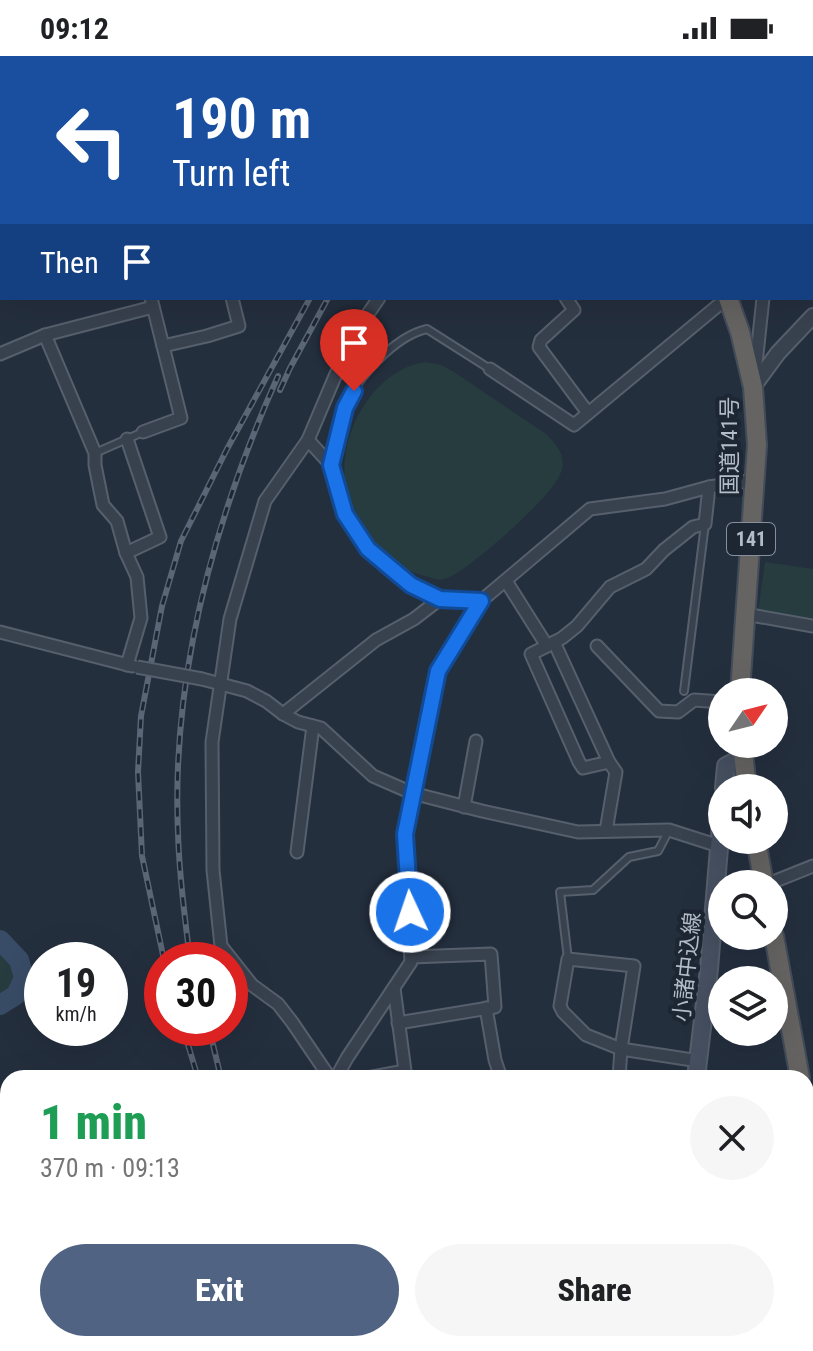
<!DOCTYPE html>
<meta charset="utf-8">
<style>
:root{--surface:#fff;--page:#f6f6f6;--text:#202124;--muted:#757577;--accent:#506383}
body{margin:0;font-family:"Roboto Condensed","Noto Sans JP",sans-serif;background:var(--page);color:var(--text);height:100vh;display:flex;flex-direction:column;font-size:30px;white-space:nowrap}
*{box-sizing:border-box;margin:0}
p{font-size:26px;color:var(--muted)}
.icon{flex:none;width:44px;height:44px;fill:none;stroke:currentColor;stroke-width:2;stroke-linecap:round;stroke-linejoin:round}
.map{position:relative;flex:1;overflow:hidden}
.drawer{position:absolute;left:0px;top:1014px;width:814px;height:282px;display:flex;flex-direction:column;background:var(--surface);border-radius:24px 24px 0 0;box-shadow:0 8px 32px #0002}
.drawer>*{flex:none}
.hud{position:absolute;left:0px;top:0px;width:814px;height:244px;box-shadow:0 8px 32px #0002;background:#1a4fa0;color:#fff;overflow:hidden}
.needle{width:52px;rotate:55deg}
.fabs{position:absolute;left:708px;top:622px;display:grid;gap:16px}
.fabs a{display:grid;place-items:center;width:80px;height:80px;border-radius:50%;background:var(--surface);box-shadow:0 8px 32px #0002;font-size:40px}
.speed{position:absolute;left:24px;top:886px;display:flex;gap:16px;font-size:40px;font-weight:700;text-align:center}
.speed>*{display:grid;place-content:center;width:104px;height:104px;border-radius:50%;background:var(--surface);box-shadow:0 8px 32px #0002;line-height:1}
.speed small{font-size:20px;font-weight:400}
.speed .limit{border:12px solid #d22;background:#fff;color:#111}
.pin{position:absolute;display:grid;place-items:center;width:68px;height:68px;color:#fff;margin:-82px -34px;border-radius:50% 50% 50% 0;rotate:-45deg;box-shadow:0 0 8px #0007}
.pin .icon{rotate:45deg}
.me{position:absolute;width:88px;margin:-44px;rotate:357deg;stroke-linejoin:round;filter:drop-shadow(0 0 6px #0008)}
.turn{display:flex;align-items:center;gap:28px;height:168px;padding:0 40px;font-size:36px}
.turn .icon{width:104px;height:104px;stroke-width:2.5}
.turn b{display:block;font-size:56px;line-height:68px}
.then{display:flex;align-items:center;height:76px;padding:0 40px;background:#0003;gap:16px;font-size:30px}
.round{display:grid;place-items:center;flex:none;width:84px;height:84px;border-radius:42px;background:var(--page)}
.summary{display:flex;align-items:center;justify-content:space-between;height:136px;padding:0 40px}
h1{font-size:48px;font-weight:800;line-height:60px;color:#1e9e55}
.action{display:flex;gap:16px;margin-top:auto;padding:16px 40px}
.action a{flex:1;height:92px;border-radius:48px;background:var(--accent);color:#fff;font-size:32px;font-weight:800;line-height:92px;text-align:center}
.action a+a{background:var(--page);color:var(--text)}
.status{display:flex;justify-content:space-between;align-items:center;height:56px;padding:0 40px;background:var(--surface);direction:ltr}
.status svg{height:22px;fill:currentColor}
.map>svg:first-child{display:block}
</style>
<div class="status"><b>09:12</b><svg viewBox="0 0 49 12"><path d="M0 12V9h3v3zM5 12V6h3v6zM10 12V3h3v9zM15 12V0h3v12zM26 1h20v11H26zM47 4h2v5h-2z"/></svg></div>
<div class="map">
<svg width="813" height="1295" viewBox="0 0 813 1295">
<rect width="100%" height="100%" fill="#242f3e"/>
<g fill="#263c3f">
<path d="M426 306 441 309 454 316 546 378C557 389 567 400 561 416 554 439 485 498 463 513 456 518 448 522 440 524 428 521 416 518 405 513 339 479 326 398 370 341 384 323 403 309 426 306Z"/>
<path d="M765 506 813 513V562L758 555Z"/>
<path d="M0 874 21 895 33 918C24 936 16 949 0 960Z"/>
<path d="M0 1108 8 1109V1288H261L265 1295H0Z"/>
</g>
<g fill="none" stroke-linecap="round" stroke-linejoin="round">
<g stroke="#394c67" stroke-width="20">
<path d="M0 884 19 904 24 922 16 939 0 949"/>
<path d="M0 1112 8 1113"/>
<path d="M123 1288 130 1295"/>
<path d="M361 1288 365 1295"/>
</g>
<g stroke="#565f6c" stroke-width="10">
<g id="service">
<path d="M564 0 565 2"/>
<path d="M0 207 2 206"/>
<path d="M95 397 143 376"/>
<path d="M331 409C335 391 338 372 344 354 354 324 395 280 427 273L490 313"/>
<path d="M684 635 705 468"/>
<path d="M568 903 560 836 593 834 629 801 658 795 669 774"/>
<path d="M163 1288 170 1295"/>
</g>
</g>
<g stroke="#565f6c" stroke-width="15">
<g id="minor">
<path d="M79 0 80 2"/>
<path d="M170 0 171 2"/>
<path d="M329 0V2"/>
<path d="M635 2 636 0"/>
<path d="M802 2V0"/>
<path d="M566 242 574 254 541 284 539 291 588 357"/>
<path d="M45 279 95 397V409L103 449 117 465 126 497 137 521 141 562 127 609"/>
<path d="M163 290 207 280 239 270 232 242"/>
<path d="M0 298 45 279 153 251"/>
<path d="M490 313 574 369 727 242"/>
<path d="M755 317 763 242"/>
<path d="M143 376 181 362 151 242"/>
<path d="M308 384 331 409 345 458 368 493 411 529 440 543 481 545"/>
<path d="M126 497 160 481 127 383"/>
<path d="M506 525 547 590 531 598 579 706 583 712 609 706 616 716 606 775"/>
<path d="M745 558 813 570"/>
<path d="M0 576 132 610"/>
<path d="M554 586 609 706"/>
<path d="M547 590 562 582 577 570 610 531 646 513 664 494 693 471 705 468 709 431"/>
<path d="M597 590 659 655 678 656 694 644 722 646"/>
<path d="M202 623 247 635 266 645 283 658 298 666 321 672 373 720 412 737 482 755 578 776 669 774 719 790"/>
<path d="M283 658 376 584 414 563 440 543"/>
<path d="M464 751 476 685"/>
<path d="M297 796 313 670"/>
<path d="M768 828 813 810"/>
<path d="M486 952 495 1004 501 1022"/>
<path d="M398 967 495 951 491 898 411 901"/>
<path d="M330 1022 292 966 278 948 252 929 221 890 213 814 212 686 230 563 265 445 308 384 336 318 361 268 379 242"/>
<path d="M336 1022 347 1002 411 906 405 778 412 737 438 615 481 545 590 453 665 443 709 431 756 424"/>
<path d="M367 1022 405 1015 394 932"/>
<path d="M619 1022 621 993 634 910 568 903 560 950 563 956 586 979 621 993 699 1005"/>
<path d="M806 1274 813 1269"/>
<path d="M594 1288 601 1295"/>
<path d="M781 1295 788 1288"/>
</g>
</g>
<g stroke="#565f6c" stroke-width="18">
<path id="tertiary" d="M753 331 778 297 813 260"/>
</g>
<g stroke="#565f6c" stroke-width="20">
<g id="secondary">
<path d="M724 732 726 710 743 701"/>
<path d="M696 1022 709 913 722 756"/>
<path d="M729 1288 731 1295"/>
</g>
</g>
<g stroke="#414a57" stroke-width="22">
<g id="primary">
<path d="M106 2 112 0"/>
<path d="M0 32 2 31"/>
</g>
</g>
<g stroke="#434c59" stroke-width="22">
<g id="trunk">
<path d="M648 0 649 2"/>
<path d="M728 242 740 276 753 331 757 389 740 636"/>
<path d="M742 688 747 732"/>
<path d="M756 784 764 828"/>
<path d="M774 880 800 1022"/>
<path d="M806 1057 813 1095"/>
</g>
</g>
<path stroke="#44595c" stroke-width="2" stroke-dasharray="6 6" stroke-linecap="butt" d="M0 1154 8 1158"/>
<use href="#service" stroke="#38414e" stroke-width="6"/>
<use href="#minor" stroke="#38414e" stroke-width="11"/>
<use href="#tertiary" stroke="#38414e" stroke-width="14"/>
<use href="#secondary" stroke="#465061" stroke-width="16"/>
<use href="#primary" stroke="#56606e" stroke-width="18"/>
<use href="#trunk" stroke="#656462" stroke-width="18"/>
<g stroke="#5a6575" stroke-width="6">
<g id="rail">
<path d="M445 2 446 0"/>
<path d="M460 2 461 0"/>
<path d="M280 334 290 312 328 242"/>
<path d="M164 904 142 800 138 716 141 660 162 550 181 485 227 393 310 242"/>
<path d="M190 904C185 862 179 820 178 777 171 618 214 464 278 320"/>
<path d="M183 972 198 1022"/>
<path d="M209 972 221 1022"/>
<path d="M281 1288 283 1295"/>
<path d="M302 1288 304 1295"/>
</g>
</g>
<use href="#rail" stroke="#1d2633" stroke-width="3" stroke-dasharray="9" stroke-linecap="butt"/>
<g stroke="#565f6c" stroke-width="15" stroke-linecap="butt">
<path id="minor-bridge" d="M137 611 202 623"/>
</g>
<use href="#minor-bridge" stroke="#38414e" stroke-width="11"/>
</g>
<g fill="none" stroke-linecap="round" stroke-linejoin="round">
<g stroke="#114b97" stroke-width="20">
<path id="route" d="M354 335 345 352 331 409 345 458 368 493 411 529 440 543 481 545 438 615 405 778 410 856"/>
</g>
<use href="#route" stroke="#1a73e8" stroke-width="14"/>
</g>
<g text-anchor="middle" dominant-baseline="central" stroke-width="8" stroke-linejoin="round" paint-order="stroke">
<rect fill="#1d2633" stroke="#878f9c" stroke-width="2" x="727" y="467" width="48" height="32" rx="6"/>
<g font-size="20" font-weight="bold" fill="#b4bcc9">
<text x="751" y="483">141</text>
</g>
<g font-size="22" fill="#b4bcc9" stroke="#1d2633">
<text transform="translate(729 390) rotate(-90)">国道141号</text>
<text transform="translate(687 911) rotate(-84)">小諸中込線</text>
</g>
</g>
</svg>
<div class="fabs">
<a><svg class="needle" viewBox="-14 -14 28 28"><path d="M0-13l5 13h-10z" fill="#e53935"/><path d="M0 13l5-13h-10z" fill="#757577"/></svg></a>
<a><svg class="icon" aria-label="sound" viewBox="0 0 24 24"><path d="M4 9h4l5-4v14l-5-4H4zM17 9q2 3 0 6"/></svg></a>
<a><svg class="icon" aria-label="search" viewBox="0 0 24 24"><circle cx="10" cy="10" r="6"/><path d="M15 15l6 6"/></svg></a>
<a><svg class="icon" aria-label="layers" viewBox="0 0 24 24"><path d="M12 4l9 5-9 5-9-5zM3 14l9 5 9-5"/></svg></a>
</div>
<div class="speed"><div>19<small>km/h</small></div><div class="limit">30</div></div>
<div class="pin" style="left:354px;top:335px;background:#d93025"><svg class="icon" aria-label="arrive" viewBox="0 0 24 24"><path d="M6 21V4h12l-3 4 3 4H6"/></svg></div>
<svg class="me" style="left:410px;top:856px" viewBox="-20 -20 40 40"><circle r="17" fill="#1a73e8" stroke="#fff" stroke-width="3"/><path d="M0-11L8 9 0 5-8 9z" fill="#fff"/></svg>
<div class="hud">
<div class="turn"><svg class="icon" aria-label="left" viewBox="0 0 24 24"><path d="M17 20v-9H6M10 6l-5 5 5 5"/></svg><div><b>190 m</b>Turn left</div></div>
<div class="then">Then<svg class="icon" aria-label="arrive" viewBox="0 0 24 24"><path d="M6 21V4h12l-3 4 3 4H6"/></svg></div>
</div>
<section class="drawer">
<div class="summary"><div><h1>1 min</h1><p>370 m · 09:13</p></div><a class="round"><svg class="icon" aria-label="close" viewBox="0 0 24 24"><path d="M6 6l12 12M18 6L6 18"/></svg></a></div>
<div class="action"><a>Exit</a><a>Share</a></div>
</section>
</div>
